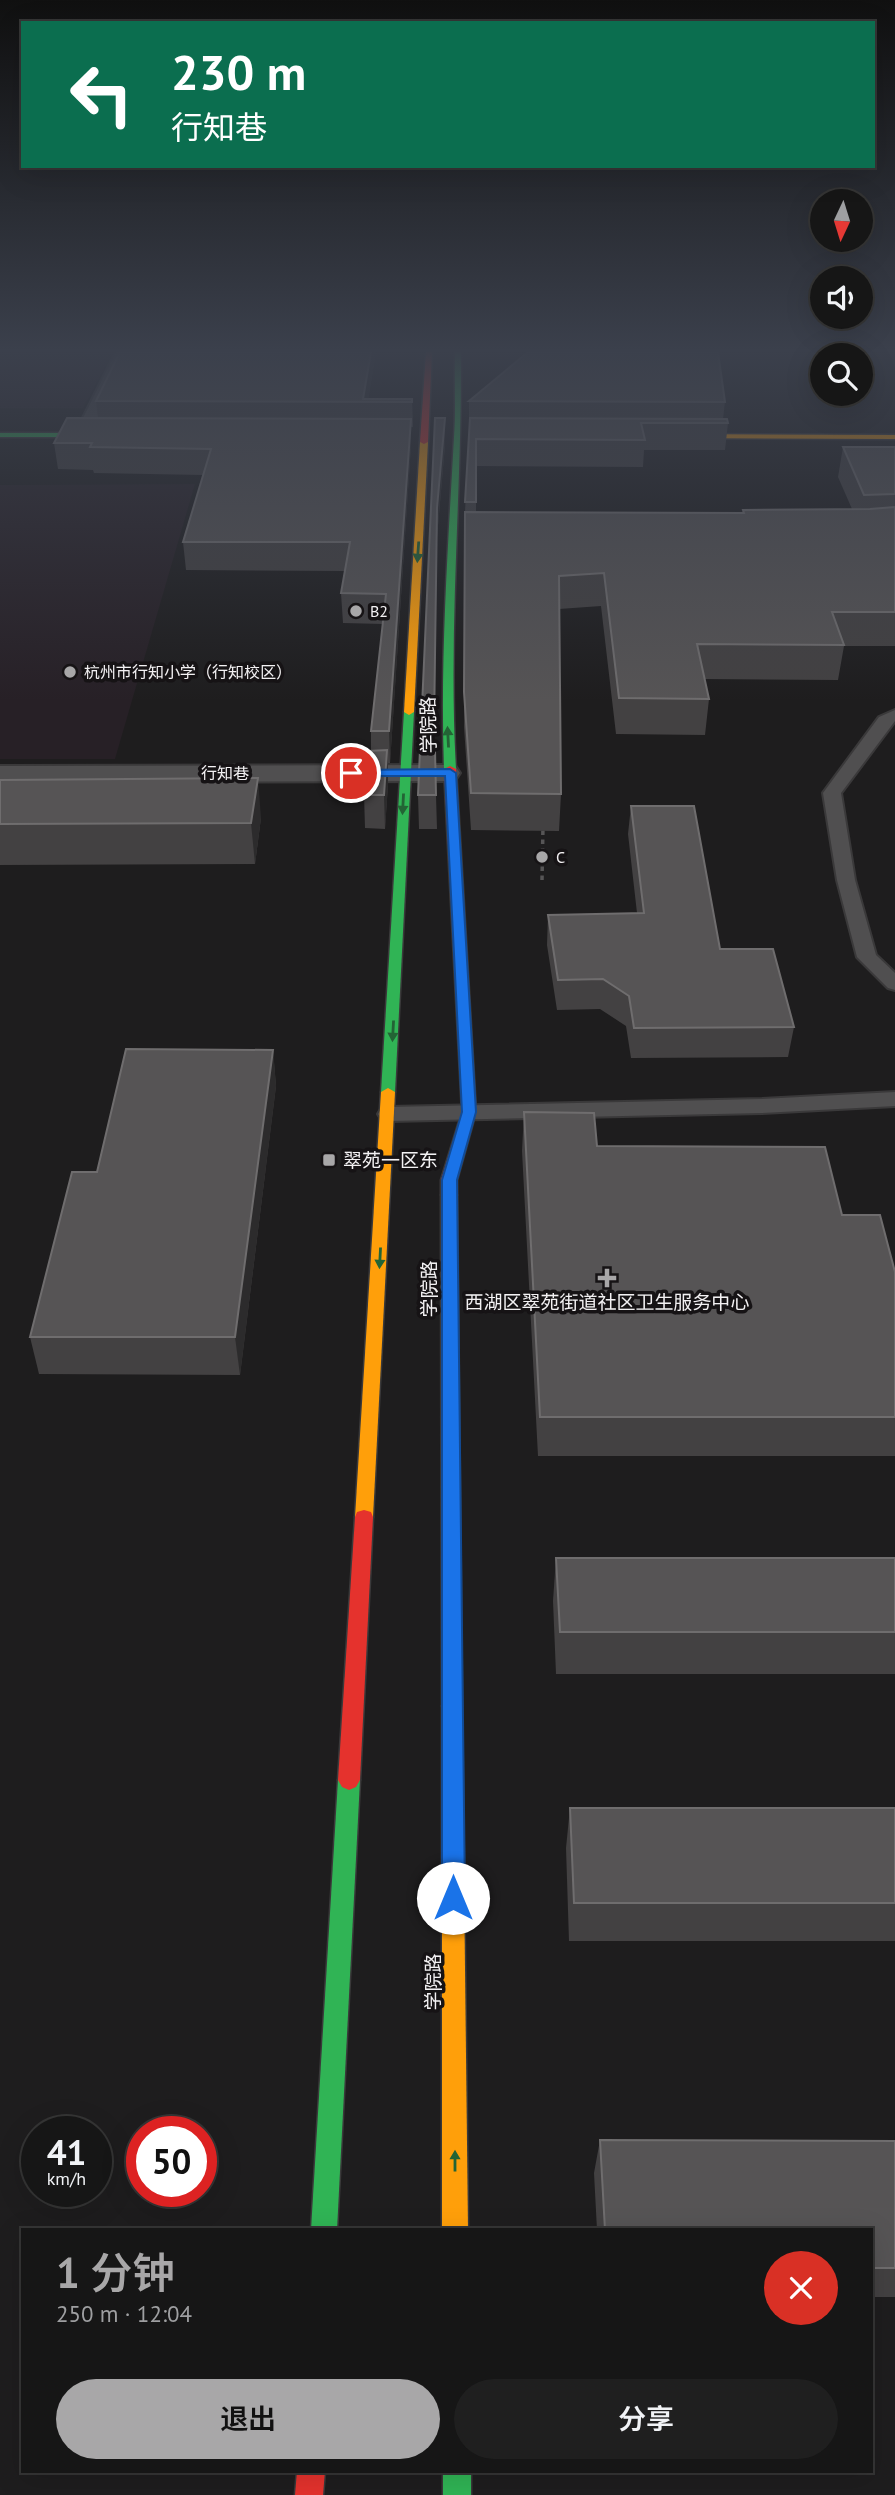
<!DOCTYPE html>
<html lang="zh">
<meta charset="utf-8">
<style>
:root{--surface:#161616;--page:#1f1f1f;--text:#f1f3f6;--muted:#9e9fa1;--line:#353535;--accent:#a8a7a8}
body{margin:0;font-family:"PT Sans","Noto Sans SC",sans-serif;background:var(--page);color:var(--text);height:100vh;display:flex;flex-direction:column;font-size:26px;white-space:nowrap}
*{box-sizing:border-box;margin:0}
p{font-size:23px;color:var(--muted)}
.icon{flex:none;width:38px;height:38px;fill:none;stroke:currentColor;stroke-width:2;stroke-linecap:round;stroke-linejoin:round}
.map{position:relative;flex:1;overflow:hidden}
.details{position:absolute;left:21px;top:2228px;width:852px;height:245px;display:flex;flex-direction:column;background:var(--surface);border-radius:0px;box-shadow:0 7px 28px #0002,0 0 0 2px var(--line)}
.details>*{flex:none}
.guide{position:absolute;left:21px;top:21px;width:854px;height:147px;border-radius:0px;box-shadow:0 7px 28px #0002,0 0 0 2px var(--line);background:#0b6e4f;color:#fff;overflow:hidden}
.needle{width:46px;rotate:184deg}
.tools{position:absolute;left:810px;top:189px;display:grid;gap:14px}
.tools a{display:grid;place-items:center;width:63px;height:63px;border-radius:50%;background:var(--surface);box-shadow:0 7px 28px #0002,0 0 0 2px var(--line);font-size:35px}
.speed{position:absolute;left:21px;top:2116px;display:flex;gap:14px;font-size:35px;font-weight:700;text-align:center}
.speed>*{display:grid;place-content:center;width:91px;height:91px;border-radius:50%;background:var(--surface);box-shadow:0 7px 28px #0002,0 0 0 2px var(--line);line-height:1}
.speed small{font-size:18px;font-weight:400}
.speed .limit{border:10px solid #d22;background:#fff;color:#111}
.pin{position:absolute;display:grid;place-items:center;width:60px;height:60px;color:#fff;margin:-30px;border:4px solid #fff;border-radius:50%;box-shadow:0 2px 7px #0007}
.me{position:absolute;width:77px;margin:-38px;rotate:0deg;stroke-linejoin:round;filter:drop-shadow(0 0 5px #0008)}
.turn{display:flex;align-items:center;gap:24px;height:147px;padding:0 35px;font-size:32px}
.turn .icon{width:91px;height:91px;stroke-width:2.5}
.turn b{display:block;font-size:49px;line-height:60px}
.round{display:grid;place-items:center;flex:none;width:74px;height:74px;border-radius:37px;background:var(--page)}
.head{display:flex;align-items:center;justify-content:space-between;height:119px;padding:0 35px}
h1{font-size:42px;font-weight:600;line-height:52px;color:var(--accent)}
.action{display:flex;gap:14px;margin-top:auto;padding:14px 35px}
.action a{flex:1;height:80px;border-radius:42px;background:var(--accent);color:#111;font-size:28px;font-weight:600;line-height:80px;text-align:center}
.action a+a{background:var(--page);color:var(--text)}
.map>svg:first-child{display:block}
</style>
<div class="map">
<svg width="895" height="2495" viewBox="0 0 895 2495">
<rect width="100%" height="100%" fill="#1e1d1e"/>
<g fill="#272026">
<path d="M0 352H113L83 408H0Z"/>
<path d="M195 484 115 759H0V485Z"/>
</g>
<g fill="none" stroke-linecap="round" stroke-linejoin="round">
<g stroke="#3a393a" stroke-width="4">
<g id="lane">
<path d="M895 710V721L841 793 855 880 876 955 895 973V990L888 988 857 957 837 880 823 793 879 717Z"/>
<path d="M895 1092V1106L762 1113 389 1121 381 1119 378 1114 381 1109 389 1107 762 1099Z"/>
</g>
</g>
<g stroke="#3a393a" stroke-width="4">
<g id="street">
<path d="M116 352H132L97 426 88 432 81 430 79 426Z"/>
<path d="M446 765 456 767 460 773 456 779 446 781 0 782V766Z"/>
</g>
</g>
<g stroke="#3a393a" stroke-width="3">
<g id="fast">
<path d="M455 352H461C462 491 448 630 456 769L450 772 444 769C440 658 448 548 454 437 456 409 454 380 455 352Z"/>
<path d="M0 433H109L113 435 109 437H0Z"/>
<path d="M409 709 414 712 395 1092 388 1096 381 1092 404 712Z"/>
<path d="M449 1190 457 1195 462 1706 459 1712 452 1715 445 1712 442 1706 441 1195Z"/>
<path d="M349 1770 356 1773 360 1780 337 2230H311L338 1780 342 1773Z"/>
<rect x="443" y="2471" width="28" height="24"/>
</g>
</g>
<g stroke="#3a393a" stroke-width="3">
<g id="slow">
<path d="M670 434 895 435V439L673 438Z"/>
<path d="M424 440 428 442 414 712 409 715 404 712 420 442Z"/>
<path d="M388 1088 395 1092 373 1517 371 1522 364 1524 357 1522 355 1517 381 1092Z"/>
<path d="M452 1697 459 1700 462 1706 468 2230H442V1706L445 1700Z"/>
</g>
</g>
<g stroke="#3a393a" stroke-width="3">
<g id="jam">
<path d="M426 352H432L428 442 424 444 420 442Z"/>
<path d="M450 766 456 769 476 1112 457 1180V1195L449 1200 441 1195V1180L462 1112 444 769Z"/>
<path d="M364 1510 371 1512 373 1517 360 1780 356 1787 349 1790 342 1787 338 1780 355 1517 357 1512Z"/>
<path d="M297 2471H325L323 2495H295Z"/>
</g>
</g>
<path stroke="#565556" stroke-width="3.5" stroke-dasharray="4.5 4.5" stroke-linecap="butt" d="M542 880 543 826"/>
<use href="#lane" fill="#504f50" fill-rule="evenodd"/>
<use href="#street" fill="#504f50" fill-rule="evenodd"/>
<use href="#fast" fill="#30b455" fill-rule="evenodd"/>
<use href="#slow" fill="#ff9f0a" fill-rule="evenodd"/>
<use href="#jam" fill="#e5322d" fill-rule="evenodd"/>
</g>
<g fill="#434142">
<path d="M120 352H376L368 399H412L413 424V427H411V445L390 763H388V784L385 829 365 828 364 795 371 751V731L383 624 343 623 341 593 345 571 186 570 183 542 203 475 94 473 93 470 58 469 54 443 98 418 96 401Z"/>
<path d="M469 401 725 402 723 419 728 423 725 450H644L643 467 476 466V512L742 513 743 510 852 509 838 477 843 447H895V646H844L838 680 704 679 709 699 705 735 616 734 601 606 559 609 561 794 559 831 471 830 464 727 465 512 469 427Z"/>
<path d="M435 418 445 445 437 537 434 750 436 795 437 829H419L418 795 422 750 421 729Z"/>
<path d="M0 780 261 818 255 864 0 865Z"/>
<path d="M631 806 720 949 794 1027 788 1057 631 1058 626 1026 600 1009 557 1010 547 945 548 915 637 913 628 834Z"/>
<path d="M273 1050 276 1086 240 1375 39 1374 30 1337 97 1172Z"/>
<path d="M524 1112 597 1146 842 1215 895 1272V1456H538L522 1151Z"/>
<path d="M556 1558H895V1674H556L553 1601Z"/>
<path d="M570 1808H895V1941H569L566 1848Z"/>
<path d="M600 2140 895 2141V2297H872V2230H597L594 2173Z"/>
</g>
<g fill="#2c2b2c">
<path d="M371 352H376L368 401 363 399Z"/>
<path d="M445 418V445L437 537 434 762 437 508Z"/>
<path d="M411 419V445L390 763 389 731Z"/>
<path d="M387 750 388 784 385 829 384 795Z"/>
<path d="M258 778 261 818 255 864 251 823Z"/>
<path d="M273 1050 276 1086 240 1375 235 1337Z"/>
</g>
<g fill="#565455" stroke="#6f6d6e" stroke-width="2">
<path d="M120 352H371L363 399H412V402L96 401Z"/>
<path d="M528 352H718L725 402 469 401Z"/>
<path d="M67 418 411 419 389 731H371L386 594 341 593 350 542H183L211 449 90 447 92 443H54Z"/>
<path d="M435 418H445L437 508 434 729H421Z"/>
<path d="M470 418 727 419 728 423H641L645 440 476 439V502H465Z"/>
<path d="M843 447H895V494L864 495Z"/>
<path d="M895 507V612H832L844 645 697 644 709 699 619 698 604 573 559 576 561 794 471 793 464 692 465 512 744 513 743 510 870 509Z"/>
<path d="M387 750 384 795H364L368 751Z"/>
<path d="M420 750H435L436 795H418Z"/>
<path d="M258 778 251 823 0 824V780Z"/>
<path d="M631 806H694L720 949H773L794 1027 634 1028 629 996 603 979 558 980 548 915 644 913Z"/>
<path d="M126 1049 273 1050 235 1337H30L72 1172H97Z"/>
<path d="M524 1112 594 1113 597 1146 825 1147 842 1215H880L895 1272V1417H540Z"/>
<path d="M556 1558H895V1632H560Z"/>
<path d="M570 1808H895V1903H574Z"/>
<path d="M600 2140 895 2141V2268H872V2230H605Z"/>
</g>
<defs><path id="oneway-solid" d="M-6-.8H1V-3.2L6.5 0L1 3.2V.8H-6Z" transform="scale(1.75)"/></defs>
<g fill="#236435">
<use href="#oneway-solid" transform="translate(418 552) rotate(94)"/>
<use href="#oneway-solid" transform="translate(448 737) rotate(-93)"/>
<use href="#oneway-solid" transform="translate(403 804) rotate(93)"/>
<use href="#oneway-solid" transform="translate(393 1031) rotate(93)"/>
<use href="#oneway-solid" transform="translate(380 1258) rotate(93)"/>
<use href="#oneway-solid" transform="translate(455 2161) rotate(-90)"/>
</g>
<linearGradient id="sky" x2="0" y2="1"><stop stop-color="#101010"/><stop offset="0.5" stop-color="#3b404c"/><stop offset="1" stop-color="#3b404c" stop-opacity="0"/></linearGradient>
<rect width="895" height="701" fill="url(#sky)"/>
<path fill="#1a73e8" stroke="#114b97" stroke-width="2" d="M450 769 456 773 476 1112 457 1180 465 1898 461 1906 453 1909 445 1906 442 1898V1180L462 1112 445 776H351L345 773 351 770Z"/>
<g fill="#a8a7a8" stroke="#161315" stroke-width="2.5">
<circle cx="356" cy="611" r="7"/>
<circle cx="70" cy="672" r="7"/>
<circle cx="542" cy="857" r="7"/>
<rect x="322" y="1153" width="14" height="14" rx="3.5"/>
<path d="M603.5 1267.5h7v7h7v7h-7v7h-7v-7h-7v-7h7z"/>
</g>
<g text-anchor="middle" dominant-baseline="central" stroke-width="7" stroke-linejoin="round" paint-order="stroke">
<g font-size="16" fill="#f3f1f3" stroke="#161315" text-anchor="start">
<text x="370" y="611">B2</text>
<text x="84" y="672">杭州市行知小学（行知校区）</text>
<text x="556" y="857">C</text>
</g>
<g font-size="16" fill="#f3f1f3" stroke="#161315">
<text x="225" y="773">行知巷</text>
</g>
<g font-size="19" fill="#f3f1f3" stroke="#161315">
<text transform="translate(428 725) rotate(-91)">学院路</text>
<text transform="translate(429 1289) rotate(-90)">学院路</text>
<text transform="translate(433 1982) rotate(-90)">学院路</text>
</g>
<g font-size="19" fill="#f3f1f3" stroke="#161315" text-anchor="start">
<text x="343" y="1160">翠苑一区东</text>
<text x="607" y="1302" text-anchor="middle">西湖区翠苑街道社区卫生服务中心</text>
</g>
</g>
</svg>
<div class="tools">
<a><svg class="needle" viewBox="-14 -14 28 28"><path d="M0-13l5 13h-10z" fill="#e53935"/><path d="M0 13l5-13h-10z" fill="#9e9fa1"/></svg></a>
<a><svg class="icon" aria-label="sound" viewBox="0 0 24 24"><path d="M4 9h4l5-4v14l-5-4H4zM17 9q2 3 0 6"/></svg></a>
<a><svg class="icon" aria-label="search" viewBox="0 0 24 24"><circle cx="10" cy="10" r="6"/><path d="M15 15l6 6"/></svg></a>
</div>
<div class="speed"><div>41<small>km/h</small></div><div class="limit">50</div></div>
<div class="pin" style="left:351px;top:773px;background:#d93025"><svg class="icon" aria-label="arrive" viewBox="0 0 24 24"><path d="M6 21V4h12l-3 4 3 4H6"/></svg></div>
<svg class="me" style="left:453px;top:1898px" viewBox="-20 -20 40 40"><circle r="19" fill="#fff"/><path d="M0-13L10 11 0 6-10 11z" fill="#1a73e8"/></svg>
<div class="guide">
<div class="turn"><svg class="icon" aria-label="left" viewBox="0 0 24 24"><path d="M17 20v-9H6M10 6l-5 5 5 5"/></svg><div><b>230 m</b>行知巷</div></div>
</div>
<section class="details">
<div class="head"><div><h1>1 分钟</h1><p>250 m · 12:04</p></div><a class="round" style="background:#d93025;color:#fff"><svg class="icon" aria-label="close" viewBox="0 0 24 24"><path d="M6 6l12 12M18 6L6 18"/></svg></a></div>
<div class="action"><a>退出</a><a>分享</a></div>
</section>
</div>
